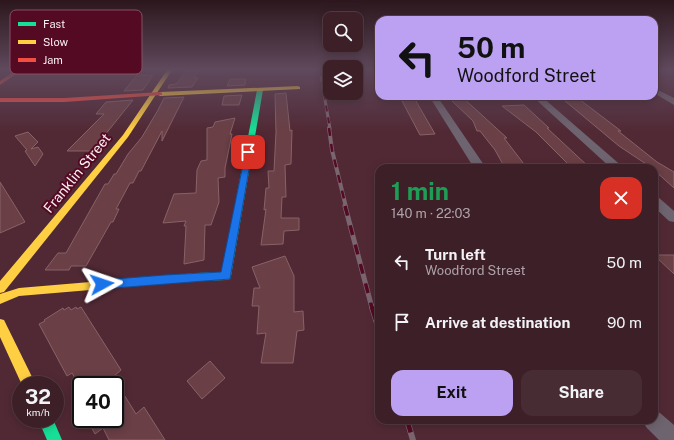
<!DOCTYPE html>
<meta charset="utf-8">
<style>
:root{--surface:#3d1f28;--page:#482c34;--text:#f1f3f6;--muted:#ada2a8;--line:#563d45;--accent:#bca0f2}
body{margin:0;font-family:"Public Sans",sans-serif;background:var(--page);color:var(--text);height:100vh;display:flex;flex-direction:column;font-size:15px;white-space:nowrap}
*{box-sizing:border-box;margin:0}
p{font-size:13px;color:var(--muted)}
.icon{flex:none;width:22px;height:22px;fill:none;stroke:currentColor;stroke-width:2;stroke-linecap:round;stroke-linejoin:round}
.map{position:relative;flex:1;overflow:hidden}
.details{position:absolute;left:375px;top:164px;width:283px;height:260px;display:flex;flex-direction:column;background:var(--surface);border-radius:12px;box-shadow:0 2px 10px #0003,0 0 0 1px var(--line)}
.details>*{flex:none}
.guide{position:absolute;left:375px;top:16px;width:283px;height:84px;border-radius:12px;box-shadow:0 2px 10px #0003,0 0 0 1px var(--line);background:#bca0f2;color:#111;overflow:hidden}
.tools{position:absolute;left:323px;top:12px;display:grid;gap:8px}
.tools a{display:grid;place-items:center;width:40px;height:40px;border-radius:8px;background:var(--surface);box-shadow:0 2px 10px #0003,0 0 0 1px var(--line);font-size:20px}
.speed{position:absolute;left:12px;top:376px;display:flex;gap:8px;font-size:20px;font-weight:700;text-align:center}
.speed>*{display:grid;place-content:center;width:52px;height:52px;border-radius:50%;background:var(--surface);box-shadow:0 2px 10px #0003,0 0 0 1px var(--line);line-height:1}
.speed small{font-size:10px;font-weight:400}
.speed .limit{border:2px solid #111;border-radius:6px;background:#fff;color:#111}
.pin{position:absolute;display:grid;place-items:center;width:34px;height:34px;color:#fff;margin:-17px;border-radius:8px;box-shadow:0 2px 6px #0006}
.me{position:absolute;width:44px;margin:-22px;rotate:85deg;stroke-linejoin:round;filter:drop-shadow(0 0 3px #0008)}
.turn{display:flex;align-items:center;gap:14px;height:84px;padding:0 16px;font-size:18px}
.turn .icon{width:52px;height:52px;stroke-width:2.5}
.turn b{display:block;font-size:28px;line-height:34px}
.round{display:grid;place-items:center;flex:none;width:42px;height:42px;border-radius:12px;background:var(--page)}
.headline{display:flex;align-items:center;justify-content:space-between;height:68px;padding:0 16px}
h1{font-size:24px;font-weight:700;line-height:30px;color:#1e9e55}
.primary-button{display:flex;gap:8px;margin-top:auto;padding:8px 16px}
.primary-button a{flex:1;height:46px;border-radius:12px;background:var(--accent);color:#111;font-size:16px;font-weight:700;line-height:46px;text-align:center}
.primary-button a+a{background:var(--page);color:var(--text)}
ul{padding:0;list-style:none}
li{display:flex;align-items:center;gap:12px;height:60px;padding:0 16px}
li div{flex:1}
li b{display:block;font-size:15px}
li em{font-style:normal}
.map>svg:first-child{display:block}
</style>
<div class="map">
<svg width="674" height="440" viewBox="0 0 674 440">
<rect width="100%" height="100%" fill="#512935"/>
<g fill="#6a3f45" stroke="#866367">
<path d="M188 70H199L194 78H198L192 87 168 88 169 85 176 84Z"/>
<path d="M137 75H153L143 90 124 91Z"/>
<path d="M230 79H246L245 85 227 86Z"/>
<path d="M286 93 290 131 292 130 291 164 285 165 286 197H282L281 218H299V230L284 231 283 244 261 245 266 209 264 210 266 188H269L268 171H274L276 132 275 94Z"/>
<path d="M242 95 239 105H222L224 96Z"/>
<path d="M401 96H413L435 134 420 135 402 101H404Z"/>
<path d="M455 96H461L507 138H504L527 168H505L495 150 480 131H477L473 121 451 100Z"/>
<path d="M559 96H575L621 131H618L657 162 674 172V188L654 170V168H652L619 146Z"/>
<path d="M184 97 162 141V131L141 171H139L133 183H130L116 209H119L113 222H111L86 266H71L69 270H45L58 253H66L105 184H108L114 174H116L128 154 142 137 158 110 164 98Z"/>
<path d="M133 100 92 151H67L104 114H96L106 102Z"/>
<path d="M524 105 549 128H547L590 168H572L536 132 502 106Z"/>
<path d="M235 118 230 134H232L225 168V177L218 178 219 202 211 225H205L204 260 184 264 186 226H184L186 221 163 223 174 194 196 193 197 170 201 161 207 160V128L213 127 215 122Z"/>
<path d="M28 132 38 142 31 149 38 147 43 154 35 166 25 151 27 150 15 136Z"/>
<path d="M0 182 25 222 0 233Z"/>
<path d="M654 255H674V274Z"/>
<path d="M285 256 294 276V312L303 311 304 330 297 331 293 363H261L266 333 257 334 259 306H252L254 288H260L252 267Z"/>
<path d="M69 307 71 310 76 307 77 309 81 307 121 370 113 377 136 414 144 407 165 440H109L103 428 95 434 87 419H115V385H79L72 373 67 376 39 324 45 321 44 320 63 308 64 310Z"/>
<path d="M210 361 225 378 202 399 187 381Z"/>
</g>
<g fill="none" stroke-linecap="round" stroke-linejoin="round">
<g fill="#6e646f" fill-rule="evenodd">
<path d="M654 88 674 98V105L654 93Z"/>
<path d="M429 96H437L486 168H474Z"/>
<path d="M532 96H541L624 168H611Z"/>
<path d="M654 196 658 197 674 211V222L669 221 654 207Z"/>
<path d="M654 410 660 413 674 425V440H659L646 427 643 420H654Z"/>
</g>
<g fill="#16e098" fill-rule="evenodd">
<path d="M260 88 263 90 231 276 230 279 226 280 197 281 193 280 192 277 193 274 197 273 222 272 257 90Z"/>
<path d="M38 419H53L62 440H47Z"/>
</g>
<g fill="#ffcf43" fill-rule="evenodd">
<path d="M167 70H172L128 137 4 292 0 293V281L123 135Z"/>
<path d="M298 86 300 87V89L160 96 157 94 160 92Z"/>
<path d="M197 273 201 274 202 277 201 280 197 281 19 296 0 304V294L19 288Z"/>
<path d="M0 319 4 320 36 385H22L0 337Z"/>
</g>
<g fill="#f24e42" fill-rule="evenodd">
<path d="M16 70H22L0 85V81Z"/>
<path d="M160 92 162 93V95L64 102H0V98H64Z"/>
</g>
<g stroke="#7a656f" stroke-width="3">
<path id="rail-far3" d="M320 70 330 129"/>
</g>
<g stroke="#7a656f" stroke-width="4">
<path id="rail-far2" d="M329 128 332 150 346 207"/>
</g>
<g stroke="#7a656f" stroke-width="5">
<path id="rail-far1" d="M345 206 372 308"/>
</g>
<g stroke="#7a656f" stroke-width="6">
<g id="rail">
<path d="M372 307 379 330"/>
<path d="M407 420 413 440"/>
</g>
</g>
<use href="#rail-far3" stroke="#550a24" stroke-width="2" stroke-dasharray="6" stroke-linecap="butt"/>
<use href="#rail-far2" stroke="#550a24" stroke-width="2.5" stroke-dasharray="8" stroke-linecap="butt"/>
<use href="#rail-far1" stroke="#550a24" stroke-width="3.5" stroke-dasharray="10" stroke-linecap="butt"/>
<use href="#rail" stroke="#550a24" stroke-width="4.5" stroke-dasharray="13" stroke-linecap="butt"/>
</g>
<linearGradient id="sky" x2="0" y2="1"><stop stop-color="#2d171d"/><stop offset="0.53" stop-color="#5f495c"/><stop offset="1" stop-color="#5f495c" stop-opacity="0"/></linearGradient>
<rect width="674" height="131" fill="url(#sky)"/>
<path fill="#1a73e8" stroke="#114b97" d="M246 150H251L252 152 230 279 102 289 99 288 97 284 99 281 102 280 165 275 221 272Z"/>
<g text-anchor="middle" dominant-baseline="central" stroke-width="4" stroke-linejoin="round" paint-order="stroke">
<g font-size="14" fill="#faf0f2" stroke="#550a24">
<text transform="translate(77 173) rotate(-51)">Franklin Street</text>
</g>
</g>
<rect x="10" y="10" width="132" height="64" rx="6" fill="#550a24" stroke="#864f62" stroke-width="1"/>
<rect x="18" y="22" width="18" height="4" fill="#16e098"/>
<rect x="18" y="40" width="18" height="4" fill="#ffcf43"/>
<rect x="18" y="58" width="18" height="4" fill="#f24e42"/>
<g font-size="11" fill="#faf0f2">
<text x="43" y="28">Fast</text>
<text x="43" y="46">Slow</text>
<text x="43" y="64">Jam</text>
</g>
</svg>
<div class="tools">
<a><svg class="icon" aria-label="search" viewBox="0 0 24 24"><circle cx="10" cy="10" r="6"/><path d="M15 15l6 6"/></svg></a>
<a><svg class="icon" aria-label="layers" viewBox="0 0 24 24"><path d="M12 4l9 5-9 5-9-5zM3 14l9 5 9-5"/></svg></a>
</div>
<div class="speed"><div>32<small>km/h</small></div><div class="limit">40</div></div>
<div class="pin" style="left:248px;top:152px;background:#d93025"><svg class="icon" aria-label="arrive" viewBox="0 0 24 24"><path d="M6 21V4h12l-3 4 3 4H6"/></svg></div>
<svg class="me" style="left:102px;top:284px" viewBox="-20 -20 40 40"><path d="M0-17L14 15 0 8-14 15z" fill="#1a73e8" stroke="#fff" stroke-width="4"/></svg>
<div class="guide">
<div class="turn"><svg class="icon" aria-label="left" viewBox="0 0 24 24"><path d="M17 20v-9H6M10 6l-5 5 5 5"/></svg><div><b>50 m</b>Woodford Street</div></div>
</div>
<section class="details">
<div class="headline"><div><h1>1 min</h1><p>140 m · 22:03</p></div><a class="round" style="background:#d93025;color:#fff"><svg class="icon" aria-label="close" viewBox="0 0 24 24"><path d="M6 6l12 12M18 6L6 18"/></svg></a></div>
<ul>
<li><svg class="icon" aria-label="left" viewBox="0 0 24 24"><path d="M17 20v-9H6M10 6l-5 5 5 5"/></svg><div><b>Turn left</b><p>Woodford Street</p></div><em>50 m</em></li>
<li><svg class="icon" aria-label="arrive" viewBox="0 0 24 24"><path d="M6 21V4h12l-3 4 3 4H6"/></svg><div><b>Arrive at destination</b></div><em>90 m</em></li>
</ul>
<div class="primary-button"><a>Exit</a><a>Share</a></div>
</section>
</div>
